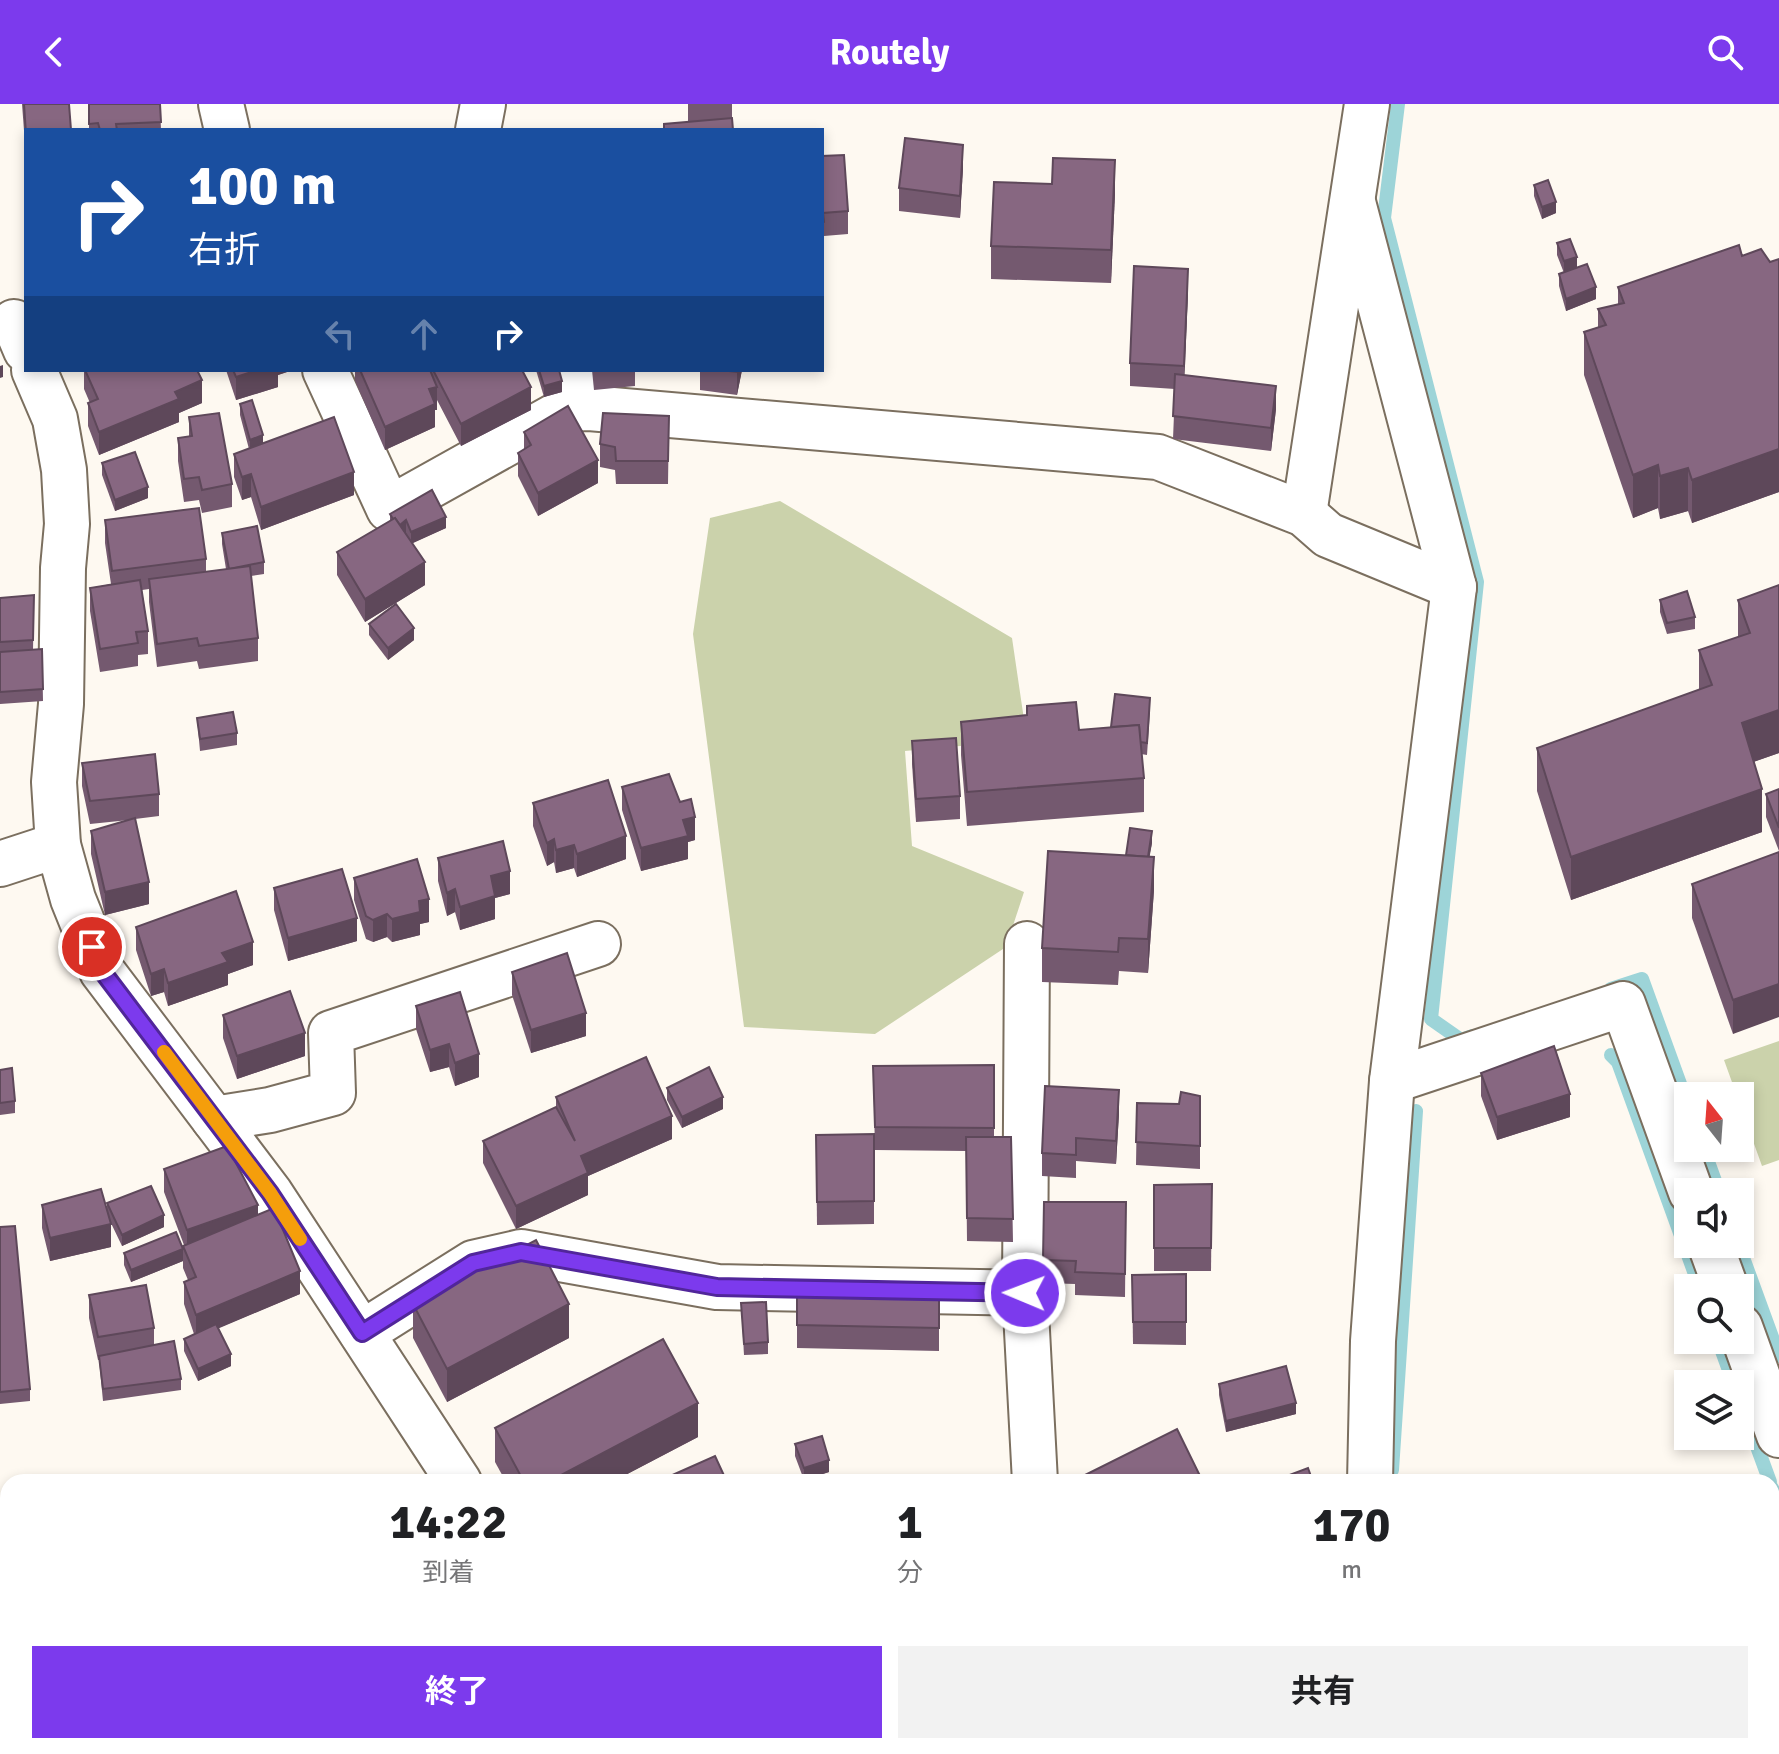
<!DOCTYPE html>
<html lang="ja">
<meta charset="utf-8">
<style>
:root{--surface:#fff;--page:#f2f2f2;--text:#202124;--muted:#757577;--accent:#7c3aed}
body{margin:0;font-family:Signika,"Noto Sans JP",sans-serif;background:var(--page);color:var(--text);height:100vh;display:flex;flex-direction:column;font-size:30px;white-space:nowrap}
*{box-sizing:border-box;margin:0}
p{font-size:26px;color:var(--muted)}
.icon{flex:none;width:44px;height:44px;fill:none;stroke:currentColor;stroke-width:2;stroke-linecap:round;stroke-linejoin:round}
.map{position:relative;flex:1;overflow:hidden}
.drawer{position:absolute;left:0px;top:1370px;width:1780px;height:280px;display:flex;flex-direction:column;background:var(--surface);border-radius:24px 24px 0 0;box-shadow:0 4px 12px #0003}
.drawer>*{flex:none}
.banner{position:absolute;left:24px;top:24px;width:800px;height:244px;border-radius:0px;box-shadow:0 4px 12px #0003;background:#1a4fa0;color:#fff;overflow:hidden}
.needle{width:52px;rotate:343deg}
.tools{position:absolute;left:1674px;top:978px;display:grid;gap:16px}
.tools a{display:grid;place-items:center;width:80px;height:80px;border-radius:0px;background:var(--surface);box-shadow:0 4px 12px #0003;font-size:40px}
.pin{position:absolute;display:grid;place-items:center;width:68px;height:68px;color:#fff;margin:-34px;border:4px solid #fff;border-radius:50%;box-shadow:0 2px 8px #0007}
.me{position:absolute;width:88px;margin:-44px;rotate:271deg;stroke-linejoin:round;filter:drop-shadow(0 0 6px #0008)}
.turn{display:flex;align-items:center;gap:28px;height:168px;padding:0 32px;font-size:36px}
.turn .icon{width:104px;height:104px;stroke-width:2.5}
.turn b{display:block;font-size:56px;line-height:68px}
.lanes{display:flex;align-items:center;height:76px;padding:0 32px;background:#0003;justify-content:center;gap:40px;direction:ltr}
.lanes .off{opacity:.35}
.eta{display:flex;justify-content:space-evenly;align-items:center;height:136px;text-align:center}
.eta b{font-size:48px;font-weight:700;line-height:56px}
.primary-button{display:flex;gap:16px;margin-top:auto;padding:16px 32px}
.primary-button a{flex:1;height:92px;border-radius:0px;background:var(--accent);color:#fff;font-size:32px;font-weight:700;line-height:92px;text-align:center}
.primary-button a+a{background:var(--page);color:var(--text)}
header{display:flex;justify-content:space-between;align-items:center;height:104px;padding:0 32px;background:var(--accent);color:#fff;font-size:36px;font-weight:700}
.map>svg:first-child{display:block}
</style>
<header><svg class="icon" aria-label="back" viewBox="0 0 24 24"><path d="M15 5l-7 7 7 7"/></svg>Routely<svg class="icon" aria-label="search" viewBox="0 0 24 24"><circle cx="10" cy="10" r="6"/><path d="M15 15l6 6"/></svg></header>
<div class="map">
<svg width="1779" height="1650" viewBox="0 0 1779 1650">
<rect width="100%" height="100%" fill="#fef9f1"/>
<g fill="#cbd2ab">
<path d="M780 397 1012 534 1027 636 905 647 912 742 1024 788 1006 843 875 930 744 923 693 530 710 414Z"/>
<path d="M1779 937V1056L1762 1062 1740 1001V992H1737L1724 956Z"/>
</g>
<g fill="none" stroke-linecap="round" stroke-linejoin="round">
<g stroke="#9dd4d8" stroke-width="14">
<path d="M1398 0 1384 114 1477 478 1431 915 1461 936 1473 932"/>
<path d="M1611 885 1642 875 1688 1002"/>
<path d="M1611 951 1618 958 1700 1184"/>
<path d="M1703 1044 1719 1088"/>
<path d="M1738 1140 1779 1252"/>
<path d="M1718 1236 1734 1280"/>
<path d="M1740 1296 1770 1378"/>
<path d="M1392 1366 1416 1007"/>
<path d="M1772 1384 1779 1404"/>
<path d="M530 1642 531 1650"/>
<path d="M1440 1642 1443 1650"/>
<path d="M1506 1642 1510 1650"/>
<path d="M0 1645 22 1642"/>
<path d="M808 1650 818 1642"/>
</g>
<g stroke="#7b6f5f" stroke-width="48">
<g id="minor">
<path d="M221 0 227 26"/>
<path d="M478 26 483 0"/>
<path d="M1353 98 1454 483 1392 977 1373 1237 1370 1378"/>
<path d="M14 218 26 246"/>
<path d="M34 266 55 315 64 366 67 420 63 464 61 600 54 678 58 741 73 795 102 867 270 1089 459 1378"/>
<path d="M325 266 389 405 568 305 589 304 1158 353 1304 410 1328 431 1454 483"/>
<path d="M572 266 589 304"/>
<path d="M1304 410 1367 0"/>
<path d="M0 760 58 741"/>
<path d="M1027 840 1025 1189 1035 1378"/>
<path d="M1392 977 1623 900 1691 1088"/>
<path d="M214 1015 270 1006 333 989 331 929 598 840"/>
<path d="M1710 1140 1726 1184"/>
<path d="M1740 1223 1779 1331"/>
<path d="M362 1229 473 1159 521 1148 717 1183 1025 1189"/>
<path d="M0 1618 8 1617"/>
<path d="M555 1642 557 1650"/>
<path d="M1474 1642 1478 1650"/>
<path d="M771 1650 783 1642"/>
</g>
</g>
<use href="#minor" stroke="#fff" stroke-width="44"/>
</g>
<g fill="#74596f">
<path d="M22 0H69L26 26V53Z"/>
<path d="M89 0H160L161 26H89Z"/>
<path d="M688 0H732V14L688 18Z"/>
<path d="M822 52 848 107V130L824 132V141L822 142Z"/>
<path d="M963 64 960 114 899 107V84Z"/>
<path d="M1052 80 1115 89 1111 179 991 175V142Z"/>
<path d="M1534 81 1556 109 1542 115 1534 92Z"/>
<path d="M1557 139 1577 164 1596 195 1566 207 1559 182V170L1564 169 1557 151Z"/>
<path d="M1742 152 1770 158 1779 155V388L1692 419 1688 407 1660 415 1658 404 1633 414 1584 271V228L1598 223V205L1618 200V183Z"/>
<path d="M1188 188 1184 271 1276 305 1271 347 1173 335 1175 285 1130 282V259Z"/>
<path d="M84 266H197L202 299 179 309V318L99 351 88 322V299H90L84 285Z"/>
<path d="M226 266H293L278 271V283L236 296Z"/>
<path d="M355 266H522L531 306 461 342 437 296V306H435V323L385 346 355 277Z"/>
<path d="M536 266H559L562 288 544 293Z"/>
<path d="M592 266H635V282L594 286Z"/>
<path d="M700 266H742L737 291 700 286Z"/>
<path d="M240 300 263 340 354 391 261 426 251 393 242 396 234 373V350L249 345 240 311Z"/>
<path d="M669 312 668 380H616L615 366 600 363V340Z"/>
<path d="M189 313 232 380V403L202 409 199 396 184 398 178 357V334L189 333Z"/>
<path d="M524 328 598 379 538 412 518 372V349L524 346Z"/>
<path d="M102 359 148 394 115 407 102 371Z"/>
<path d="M390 410 446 424 412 439 425 481 365 518 337 471V448L390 417Z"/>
<path d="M105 416 206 455V468L226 465 222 440V429L264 458V470L251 472 258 534V557L199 565 197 557 157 563 149 498V485L142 486 148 527V550L138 551V562L100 568 90 507V484L111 480 105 439Z"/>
<path d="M1779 481V649L1753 658 1762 728 1571 796 1537 687V644L1699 586V546L1738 534V496Z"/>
<path d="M34 491 33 546 42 545 43 597 0 600V494Z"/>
<path d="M1660 496 1695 513V525L1667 530 1660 508Z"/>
<path d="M369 520 414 536 388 556 369 531Z"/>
<path d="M1150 606 1147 651 1141 650 1144 674V708L967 722 961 651V618L1079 626 1111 623Z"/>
<path d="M197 614 237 629V641L200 647Z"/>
<path d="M912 637 960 692V715L916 718 912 660Z"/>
<path d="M82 659 159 690V712L135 715 149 800 105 811 91 750V727L129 716 90 720 82 682Z"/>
<path d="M622 683 695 736 688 738V755L641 767 622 706Z"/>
<path d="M1779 685V747L1766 713V690Z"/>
<path d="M533 699 626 755 577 773 574 764 556 769 554 758 547 762 533 722Z"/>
<path d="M1152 739 1149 753 1154 786 1148 869 1119 867 1118 881 1042 878V844L1126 751Z"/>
<path d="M1779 748 1733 930 1692 814V780Z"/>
<path d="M438 754 510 790 495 794V815L460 826 455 808 447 812 438 777Z"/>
<path d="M354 774 429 818 420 820V831L392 838 387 833 373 838 366 835 354 796Z"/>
<path d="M274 784 357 837 288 857 274 806Z"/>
<path d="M136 823 253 861 228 870V881L168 902 164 888 151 892 136 846Z"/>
<path d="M512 868 586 932 531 949 512 891Z"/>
<path d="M416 902 479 973 455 982 449 963 430 968 416 925Z"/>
<path d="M223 911 305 952 237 975 223 934Z"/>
<path d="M994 961V1033H1011L1013 1138 967 1137 966 1047 875 1046 873 962Z"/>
<path d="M0 966 15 997V1009L0 1011Z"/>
<path d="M1481 969 1570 1013 1497 1036 1481 992Z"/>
<path d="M667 984 723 1005 682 1024 667 996Z"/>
<path d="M1200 992V1065L1136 1061 1137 999 1179 1000Z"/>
<path d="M556 993 672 1035 588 1072V1091L516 1125 483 1059V1037L556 1004Z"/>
<path d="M1119 1009 1116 1060 1076 1057V1074L1042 1072V1049Z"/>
<path d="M874 1030V1120L817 1121 816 1031Z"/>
<path d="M164 1065 258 1110 300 1190 218 1224 231 1262 198 1277 184 1247V1235L194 1230 184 1200V1178L188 1176 183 1164V1157L131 1178 124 1161V1149L183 1145 184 1141 164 1088Z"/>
<path d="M1212 1080 1211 1167H1154V1081Z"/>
<path d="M1044 1098H1126L1125 1193 1075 1191V1180L1043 1179Z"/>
<path d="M107 1099 164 1123 122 1142 110 1117 111 1143 50 1157 42 1124V1101L107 1107Z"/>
<path d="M0 1123 30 1285V1297L0 1300Z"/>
<path d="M1186 1170V1241L1133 1240 1132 1171Z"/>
<path d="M797 1184 939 1185V1247L797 1244Z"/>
<path d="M89 1191 154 1224V1241L181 1275V1286L103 1297 99 1256H98L89 1214Z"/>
<path d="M741 1199 768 1238V1250L744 1251Z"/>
<path d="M413 1200 569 1234 447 1298 413 1234Z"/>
<path d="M1219 1280 1296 1310 1226 1328 1219 1291Z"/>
<path d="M495 1324 698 1333 612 1378H506L495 1358Z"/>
<path d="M795 1340 829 1368 804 1376 795 1352Z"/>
<path d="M1099 1642H1125L1126 1650H1100Z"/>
</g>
<g fill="#5e485a">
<path d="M963 41V64L960 114V92Z"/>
<path d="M1115 56V89L1111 179V146Z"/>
<path d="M1556 98V109L1542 115V103Z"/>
<path d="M1577 153V165L1564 169V157Z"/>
<path d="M1188 165V188L1184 285V262Z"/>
<path d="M1596 183V195L1566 207V195Z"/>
<path d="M3 261V273L0 274V262Z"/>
<path d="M258 266H293L278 271V283L236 296V273Z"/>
<path d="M737 266H742L737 291Z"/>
<path d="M202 276V299L179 309V318L99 351V328L175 288Z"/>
<path d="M562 277V288L544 293V282Z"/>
<path d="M1276 282V305L1271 347V324Z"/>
<path d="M437 283V306H435V323L385 346V323L429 285Z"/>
<path d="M531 283V306L461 342V320Z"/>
<path d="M263 331V343L250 348V336Z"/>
<path d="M1779 345V388L1692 419V376Z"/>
<path d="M598 356V379L538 412V389Z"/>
<path d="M1658 361V404L1633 414V371Z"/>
<path d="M1688 364V407L1660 415V372Z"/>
<path d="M354 368V391L261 426V403Z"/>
<path d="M251 370V393L242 396V373Z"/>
<path d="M148 383V394L115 407V396Z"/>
<path d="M446 413V424L411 440V428Z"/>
<path d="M406 416V428L396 435V423Z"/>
<path d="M425 458V481L365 518V495Z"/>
<path d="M414 524V536L388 556V544Z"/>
<path d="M1779 606V649L1742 662V619Z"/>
<path d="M1762 685V728L1571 796V753Z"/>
<path d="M695 713V736L688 738V755L641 767V744L683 716Z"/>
<path d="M1152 727V739L1145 779V768Z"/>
<path d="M626 732V755L577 773V750Z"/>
<path d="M554 735V758L547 762V739Z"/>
<path d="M574 741V764L556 769V746Z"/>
<path d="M1154 753V786L1148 869V835Z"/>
<path d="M510 767V790L495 794V815L460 826V803L491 772Z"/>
<path d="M149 778V800L105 811V788Z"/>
<path d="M455 785V808L447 812V789Z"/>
<path d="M429 795V818L420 820V831L392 838V815L419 797Z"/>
<path d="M387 810V833L373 838V816Z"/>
<path d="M357 814V837L288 857V834Z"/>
<path d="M253 838V861L228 870V881L168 902V879L222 849Z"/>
<path d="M164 865V888L151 892V870Z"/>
<path d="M1779 880V913L1733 930V896Z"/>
<path d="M586 909V932L531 949V926Z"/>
<path d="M305 929V952L237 975V952Z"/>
<path d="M449 940V963L430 968V946Z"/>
<path d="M479 950V973L455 982V959Z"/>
<path d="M1119 986V1009L1116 1060V1037Z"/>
<path d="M1570 990V1013L1497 1036V1013Z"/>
<path d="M723 993V1005L682 1024V1013Z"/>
<path d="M672 1012V1035L588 1072V1091L516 1125V1102L581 1052Z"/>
<path d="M258 1101V1124L187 1149V1126Z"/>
<path d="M164 1111V1123L122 1142V1131Z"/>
<path d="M111 1120V1143L50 1157V1134Z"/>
<path d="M183 1145V1157L131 1178V1166Z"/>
<path d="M300 1167V1190L196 1234V1211Z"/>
<path d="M569 1200V1234L447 1298V1265Z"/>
<path d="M231 1250V1262L198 1277V1265Z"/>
<path d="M698 1299V1333L612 1378H548Z"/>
<path d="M1296 1299V1310L1226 1328V1317Z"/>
<path d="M829 1356V1368L804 1376V1364Z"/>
</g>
<g fill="#876781" stroke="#5e485a" stroke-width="2">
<path d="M24 0H69L71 26H26V30Z"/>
<path d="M89 0H160L161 18 116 20 117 26H100L98 19 89 20Z"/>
<path d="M732 14 733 26H664V20Z"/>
<path d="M905 34 963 41 960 92 899 84Z"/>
<path d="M844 51 848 107 823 109 824 118 822 119V52Z"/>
<path d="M1053 54 1115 56 1111 146 991 142 994 78 1052 80Z"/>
<path d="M1548 76 1556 98 1542 103 1534 81Z"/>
<path d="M1570 135 1577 153 1564 157 1557 139Z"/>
<path d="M1739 141 1742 152 1761 145 1770 158 1779 155V345L1692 376 1688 364 1660 372 1658 361 1633 371 1584 228 1606 221 1598 205 1624 199 1618 183Z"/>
<path d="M1587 160 1596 183 1566 195 1559 170Z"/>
<path d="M1134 162 1188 165 1184 262 1130 259Z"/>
<path d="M85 266H197L202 276 175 288 179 295 99 328 88 299 98 295Z"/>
<path d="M233 266H258L236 273Z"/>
<path d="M360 266H430L437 283 429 285 435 300 385 323Z"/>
<path d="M433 266H522L531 283 461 320Z"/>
<path d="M539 266H559L562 277 544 282Z"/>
<path d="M720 266H737V268Z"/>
<path d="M1175 270 1276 282 1271 324 1173 312Z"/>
<path d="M252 296 263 331 250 336 240 300Z"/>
<path d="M568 302 598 356 538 389 518 349 531 341 524 328Z"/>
<path d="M219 309 232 380 202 386 199 373 184 375 178 334 192 332 189 313Z"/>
<path d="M603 309 669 312 668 357H616L615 343 600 340Z"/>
<path d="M334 313 354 368 261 403 251 370 242 373 234 350Z"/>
<path d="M135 348 148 383 115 396 102 359Z"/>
<path d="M432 386 446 413 411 428 406 416 400 421 395 414 393 415 390 410Z"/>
<path d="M199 404 206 455 112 467 105 416Z"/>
<path d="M395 414 425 458 365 495 337 448Z"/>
<path d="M257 422 264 458 229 465 222 429Z"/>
<path d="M250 462 258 534 199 542 197 534 157 540 149 475Z"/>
<path d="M140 476 148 527 136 528 138 539 100 545 90 484Z"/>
<path d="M1779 481V606L1742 619 1762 685 1571 753 1537 644 1712 581 1699 546 1750 529 1738 496Z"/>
<path d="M1687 487 1695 513 1667 519 1660 496Z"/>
<path d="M34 491 33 536 0 538V494Z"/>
<path d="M396 500 414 524 388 544 369 520Z"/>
<path d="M42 545 43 585 0 588V548Z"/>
<path d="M1115 590 1150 594 1147 639 1140 638 1139 621 1111 623Z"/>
<path d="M1076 598 1079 626 1139 621 1144 674 967 688 961 618 1027 611V602Z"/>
<path d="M233 608 237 629 200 635 197 614Z"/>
<path d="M956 634 960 692 916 695 912 637Z"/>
<path d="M155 650 159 690 90 697 82 659Z"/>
<path d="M669 670 680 698 691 695 695 713 683 716 688 732 641 744 622 683Z"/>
<path d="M608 676 626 732 577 750 574 741 556 746 554 735 547 739 533 699Z"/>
<path d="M1779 685V724L1766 690Z"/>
<path d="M135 714 149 778 105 788 91 727Z"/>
<path d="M1130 724 1152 727 1148 753 1126 751Z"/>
<path d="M503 737 510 767 491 772 495 792 460 803 455 785 447 789 438 754Z"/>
<path d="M1048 747 1154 753 1148 835 1119 834 1118 848 1042 844Z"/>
<path d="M1779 748V880L1733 896 1692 780Z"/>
<path d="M417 755 429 795 419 797 420 808 392 815 387 810 373 816 366 812 354 774Z"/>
<path d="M342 765 357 814 288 834 274 784Z"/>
<path d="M236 787 253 838 222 849 228 858 168 879 164 865 151 870 136 823Z"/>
<path d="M567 849 586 909 531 926 512 868Z"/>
<path d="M290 887 305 929 237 952 223 911Z"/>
<path d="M460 888 479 950 455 959 449 940 430 946 416 902Z"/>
<path d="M1554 942 1570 990 1497 1013 1481 969Z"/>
<path d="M646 953 672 1012 581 1052 588 1069 516 1102 483 1037 556 1003 575 1037 556 993Z"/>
<path d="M994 961V1024L875 1023 873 962Z"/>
<path d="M709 963 723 993 682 1013 667 984Z"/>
<path d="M12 964 15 997 0 999V966Z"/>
<path d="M1045 982 1119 986 1116 1037 1076 1034V1051L1042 1049Z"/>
<path d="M1181 988 1200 992V1042L1136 1038 1137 999 1179 1000Z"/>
<path d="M874 1030V1097L817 1098 816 1031Z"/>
<path d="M966 1033H1011L1013 1115 967 1114Z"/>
<path d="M227 1042 258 1101 187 1126 164 1065Z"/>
<path d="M1212 1080 1211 1144H1154V1081Z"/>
<path d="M151 1082 164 1111 122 1131 107 1099Z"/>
<path d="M101 1085 111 1120 50 1134 42 1101Z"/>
<path d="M1044 1098H1126L1125 1170 1075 1168 1076 1157 1043 1156Z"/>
<path d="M274 1104 300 1167 196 1211 184 1178 196 1173 183 1142Z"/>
<path d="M15 1122 30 1285 0 1288V1123Z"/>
<path d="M176 1128 183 1145 131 1166 124 1149Z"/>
<path d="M536 1136 569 1200 447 1265 413 1200Z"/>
<path d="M1186 1170V1218H1133L1132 1171Z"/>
<path d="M146 1181 154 1224 98 1233 89 1191Z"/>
<path d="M797 1184 939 1185V1224L797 1221Z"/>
<path d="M766 1198 768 1238 744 1240 741 1199Z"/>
<path d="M216 1220 231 1250 198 1265 184 1235Z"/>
<path d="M663 1235 698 1299 548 1378H534L531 1375 524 1378 495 1324Z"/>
<path d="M174 1237 181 1275 103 1285 99 1252Z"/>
<path d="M1286 1262 1296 1299 1226 1317 1219 1280Z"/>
<path d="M1177 1325 1203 1378H1081L1079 1374Z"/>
<path d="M822 1332 829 1356 804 1364 795 1340Z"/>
<path d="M715 1352 727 1378H659V1377Z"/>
<path d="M1308 1364 1313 1378H1271Z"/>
<path d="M1101 1642H1126L1102 1646Z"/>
<path d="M1297 1642H1414L1417 1650H1281V1649Z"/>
</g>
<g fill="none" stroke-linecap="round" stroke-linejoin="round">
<g stroke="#51269a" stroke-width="20">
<path id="route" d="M92 843 102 867 270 1089 362 1229 473 1159 521 1148 717 1183 1025 1189"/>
</g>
<use href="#route" stroke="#7c3aed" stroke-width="14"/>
<path stroke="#f59e0b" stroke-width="14" d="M164 948 270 1089 300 1135"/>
</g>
</svg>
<div class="tools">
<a><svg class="needle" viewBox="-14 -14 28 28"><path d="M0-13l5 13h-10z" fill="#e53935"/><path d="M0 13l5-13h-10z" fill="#757577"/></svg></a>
<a><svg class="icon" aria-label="sound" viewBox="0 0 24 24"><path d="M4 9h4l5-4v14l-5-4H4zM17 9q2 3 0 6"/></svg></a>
<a><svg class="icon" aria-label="search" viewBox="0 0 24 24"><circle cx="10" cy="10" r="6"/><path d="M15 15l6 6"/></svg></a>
<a><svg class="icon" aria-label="layers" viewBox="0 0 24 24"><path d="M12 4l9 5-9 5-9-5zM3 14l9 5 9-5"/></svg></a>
</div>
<div class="pin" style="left:92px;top:843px;background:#d93025"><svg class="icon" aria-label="arrive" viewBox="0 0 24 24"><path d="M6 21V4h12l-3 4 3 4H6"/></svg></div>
<svg class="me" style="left:1025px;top:1189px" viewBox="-20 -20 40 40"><circle r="17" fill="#7c3aed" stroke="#fff" stroke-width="3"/><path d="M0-11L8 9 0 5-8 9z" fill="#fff"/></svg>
<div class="banner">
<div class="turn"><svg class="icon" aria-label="right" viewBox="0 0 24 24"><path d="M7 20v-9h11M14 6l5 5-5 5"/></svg><div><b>100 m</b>右折</div></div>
<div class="lanes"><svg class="icon off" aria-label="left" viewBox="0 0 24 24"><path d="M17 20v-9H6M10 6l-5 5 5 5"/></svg><svg class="icon off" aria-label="ahead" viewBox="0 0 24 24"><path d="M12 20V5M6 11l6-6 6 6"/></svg><svg class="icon" aria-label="right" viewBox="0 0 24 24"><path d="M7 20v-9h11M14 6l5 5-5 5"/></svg></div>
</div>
<section class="drawer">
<div class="eta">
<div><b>14:22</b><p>到着</p></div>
<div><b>1</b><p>分</p></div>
<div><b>170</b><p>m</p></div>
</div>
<div class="primary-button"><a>終了</a><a>共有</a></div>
</section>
</div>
